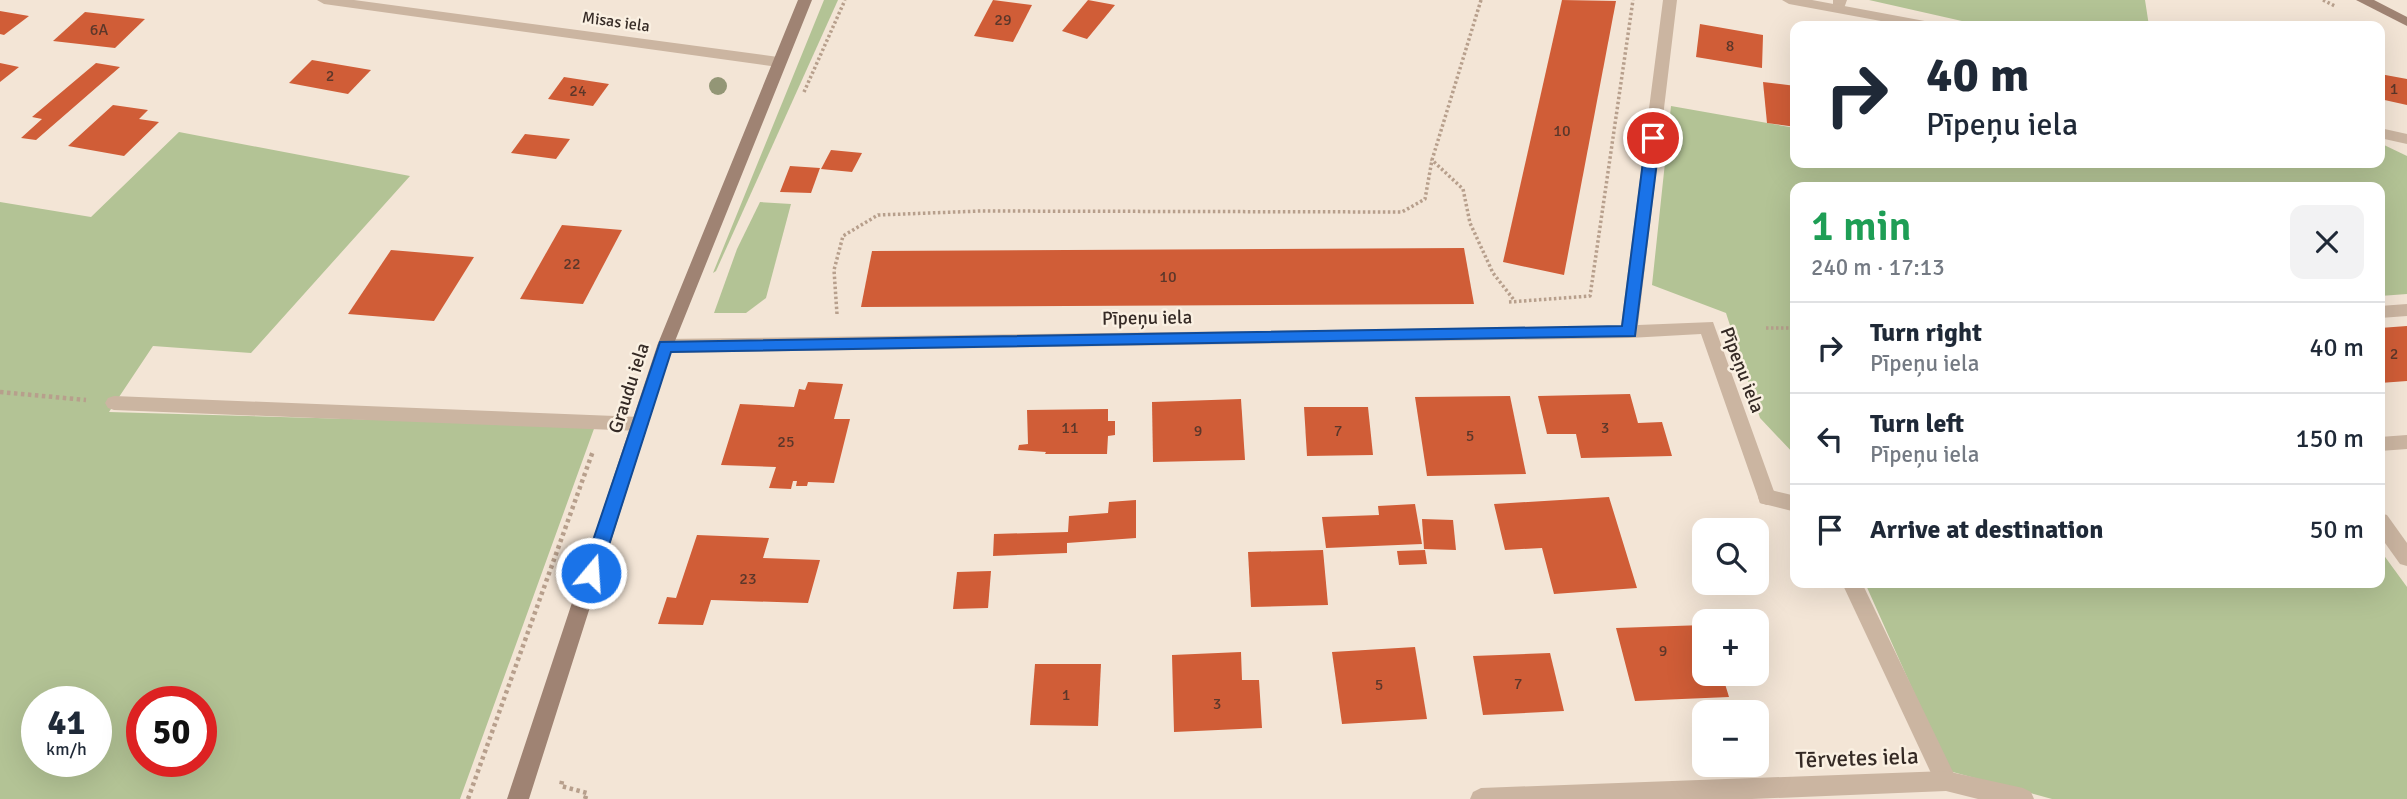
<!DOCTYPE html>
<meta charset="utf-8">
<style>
:root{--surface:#fff;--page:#f2f2f3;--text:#1f2937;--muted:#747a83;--line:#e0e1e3}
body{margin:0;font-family:Signika,sans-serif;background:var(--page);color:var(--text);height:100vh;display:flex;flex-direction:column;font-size:26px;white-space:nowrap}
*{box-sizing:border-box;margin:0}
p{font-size:23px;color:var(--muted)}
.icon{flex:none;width:38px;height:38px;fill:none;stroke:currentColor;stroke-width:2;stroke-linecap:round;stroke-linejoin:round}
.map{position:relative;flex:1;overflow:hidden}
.side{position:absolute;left:1790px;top:182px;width:595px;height:406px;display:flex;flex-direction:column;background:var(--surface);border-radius:14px;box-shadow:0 7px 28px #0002}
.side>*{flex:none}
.banner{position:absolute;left:1790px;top:21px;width:595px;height:147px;border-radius:14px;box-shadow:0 7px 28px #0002;background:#fff;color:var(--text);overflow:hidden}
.tools{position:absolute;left:1692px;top:518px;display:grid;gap:14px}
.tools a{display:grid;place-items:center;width:77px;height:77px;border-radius:14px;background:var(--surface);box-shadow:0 7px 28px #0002;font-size:35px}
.speed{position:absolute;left:21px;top:686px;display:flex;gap:14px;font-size:35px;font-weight:700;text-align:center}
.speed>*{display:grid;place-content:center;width:91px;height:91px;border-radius:50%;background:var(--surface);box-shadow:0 7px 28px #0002;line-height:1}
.speed small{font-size:18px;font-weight:400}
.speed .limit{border:10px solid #d22;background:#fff;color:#111}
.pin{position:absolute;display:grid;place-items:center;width:60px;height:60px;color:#fff;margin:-30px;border:4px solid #fff;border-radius:50%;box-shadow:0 2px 7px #0007}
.me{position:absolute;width:77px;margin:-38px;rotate:18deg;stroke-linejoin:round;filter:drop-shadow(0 0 5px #0008)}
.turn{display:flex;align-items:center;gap:24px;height:147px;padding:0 21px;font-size:32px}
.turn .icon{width:91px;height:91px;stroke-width:2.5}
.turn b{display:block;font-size:49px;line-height:60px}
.round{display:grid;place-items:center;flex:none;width:74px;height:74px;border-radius:14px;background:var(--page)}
.overview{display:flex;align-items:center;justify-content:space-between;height:119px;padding:0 21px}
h1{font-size:42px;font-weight:600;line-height:52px;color:#1e9e55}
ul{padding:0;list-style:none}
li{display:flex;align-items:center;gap:21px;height:91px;padding:0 21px;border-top:2px solid var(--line)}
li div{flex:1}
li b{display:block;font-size:26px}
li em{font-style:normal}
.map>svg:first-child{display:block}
</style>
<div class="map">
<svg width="2407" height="799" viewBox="0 0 2407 799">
<rect width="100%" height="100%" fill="#f3e5d6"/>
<g fill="#b3c395" fill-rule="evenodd">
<path d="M824 0H838L716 271 713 273Z"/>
<path d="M1869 0H2145L2149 26H1984Z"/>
<path d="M1671 106 1795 128 1796 163H2380L2382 144 2407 156V294L2380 296V187H1796L1795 455 1760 418 1726 313 1652 285Z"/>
<path d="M179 132 410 176 251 353 153 346 109 412 595 426 460 799H0V202L91 217ZM37 702H96V761H37ZM142 702H201V761H142Z"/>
<path d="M760 202 791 204 766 298 746 313H714L737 249Z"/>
<path d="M2380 550 2407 587V799H2052L1949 771 1865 583H2380Z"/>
</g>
<g fill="#d05d37">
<path d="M993 0 1032 5 1013 42 974 36Z"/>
<path d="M1088 0 1115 5 1087 39 1062 31Z"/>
<path d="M1562 0 1616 1 1564 275 1503 262Z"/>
<path d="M0 11 29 16 4 35 0 34Z"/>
<path d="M85 12 145 19 115 48 53 41Z"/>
<path d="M1700 24 1763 35 1762 68 1696 57Z"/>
<path d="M312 60 371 70 348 94 289 83Z"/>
<path d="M0 63 19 67 0 82Z"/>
<path d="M96 63 120 67 36 140 21 138 42 119 32 117Z"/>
<path d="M2380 74 2407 79V105L2380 99Z"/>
<path d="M564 77 609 84 593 106 548 99Z"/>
<path d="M1763 82 1796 86V127L1767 123Z"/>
<path d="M113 105 148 110 139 119 159 122 124 156 68 146Z"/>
<path d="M525 134 570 139 556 159 511 153Z"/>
<path d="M831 150 862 153 852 172 821 169Z"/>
<path d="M790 166 820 168 811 193 780 192Z"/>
<path d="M562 225 622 230 583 304 520 299Z"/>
<path d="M1464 248 1474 304 861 307 872 251Z"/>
<path d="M391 250 474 257 434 321 348 314Z"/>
<path d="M2407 326V381L2380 383V328Z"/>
<path d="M808 382 843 384 834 419H850L834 483 808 482 807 486H796L797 481H793L791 489 769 488 776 467 721 465 740 404 794 407 799 389 805 390Z"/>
<path d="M1630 394 1638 423 1662 422 1672 456 1581 458 1576 434H1547L1538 396Z"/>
<path d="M1510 396 1526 474 1427 476 1415 397Z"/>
<path d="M1241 399 1245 460 1153 462 1152 402Z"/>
<path d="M1304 407H1368L1373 455 1307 456Z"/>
<path d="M1108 409V421H1115V435L1108 436 1107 454H1045L1046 452 1018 450 1019 445 1028 444 1027 410Z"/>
<path d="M1609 497 1637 588 1554 594 1542 548 1505 550 1494 504Z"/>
<path d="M1136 500V538L1067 543V553L993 556 994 534 1068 532 1069 516 1108 513 1109 502Z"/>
<path d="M1415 504 1422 544 1326 548 1322 517 1379 515 1378 506Z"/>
<path d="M1422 519 1453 520 1456 550 1424 549Z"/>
<path d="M697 535 769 538 763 558 820 560 808 603 711 600 703 625 658 624 667 597 676 598Z"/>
<path d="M1323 550 1328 605 1251 607 1248 552Z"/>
<path d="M1425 550 1427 564 1399 565 1397 551Z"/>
<path d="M991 571 988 608 953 609 957 572Z"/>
<path d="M1704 625V674H1722L1729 697 1635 701 1616 628Z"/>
<path d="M1415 647 1427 719 1342 724 1332 652Z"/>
<path d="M1241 652 1242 680H1259L1262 728 1174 732 1172 655Z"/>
<path d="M1550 653 1564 711 1483 715 1473 656Z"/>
<path d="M1035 664H1101L1098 726 1030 725Z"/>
</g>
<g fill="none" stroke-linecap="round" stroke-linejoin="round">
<g stroke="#b79f8c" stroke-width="3.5" stroke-dasharray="2.5 2.5" stroke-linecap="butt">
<path d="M1481 0 1432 160 1463 189 1470 223 1493 273 1514 300"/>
<path d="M2323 0 2335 6"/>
<path d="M804 92 845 0"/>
<path d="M1509 302 1590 296 1633 0"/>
<path d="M837 314 834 270 843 236 878 215 981 211 1402 212 1425 199 1432 160"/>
<path d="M1766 328H1796"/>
</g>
<g stroke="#b79f8c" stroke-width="4.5" stroke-dasharray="3.5 3.5" stroke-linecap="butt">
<path d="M0 392 86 400"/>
<path d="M562 781 561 786 587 793 585 799"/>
<path d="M468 799 593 451"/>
</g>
<g fill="#cbb5a1" fill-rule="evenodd">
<path d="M1833 0H1847L1843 11H1833Z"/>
<path d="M2407 304V316L2380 318V306Z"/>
<path d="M114 396 640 417 646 419 649 424 646 429 640 431 114 410 108 408 105 403 108 398Z"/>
<path d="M2407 435V449L2380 451V437Z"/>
<path d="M1767 489 1796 496V512L1760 503 1758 497 1760 491Z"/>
<path d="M2380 513 2387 515 2407 543V566L2400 564 2380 536Z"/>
<path d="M1842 583H1862L1954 774 1957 781 1954 788 1946 791 1938 788Z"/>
</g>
<g fill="#cbb5a1" fill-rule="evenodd">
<path d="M317 0H354L778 57 785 62 778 67 324 4Z"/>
<path d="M1663 0H1677L1638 325 1713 322 1776 497 1774 503 1767 505 1760 503 1758 497 1701 334 1629 338 665 353 659 351 657 346 659 341 665 339 1621 326Z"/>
<path d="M1782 0H1812L1930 22 1937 26H1908L1789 4Z"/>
<path d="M2380 128 2407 134V144L2380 138Z"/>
<path d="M1946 771 2023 788 2031 792 2034 799H1978L1946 791 1752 799H1470L1473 792 1481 788Z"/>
</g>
<g fill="#9f8373" fill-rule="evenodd">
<path d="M798 0H812L673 346 529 799H507L657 346Z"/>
<path d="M2356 0H2374L2407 17V26Z"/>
</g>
</g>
<circle fill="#939676" cx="718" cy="86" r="9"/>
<path fill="#1a73e8" stroke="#114b97" stroke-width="2" d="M1653 134 1660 138 1635 336 671 352 600 573 597 579 591 581 585 579 582 573 660 342 1622 326 1646 138Z"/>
<g text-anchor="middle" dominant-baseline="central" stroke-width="5" stroke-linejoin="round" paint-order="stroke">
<g font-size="16" fill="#5c372a">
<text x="1003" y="20">29</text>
<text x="99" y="30">6A</text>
<text x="1730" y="46">8</text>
<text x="330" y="76">2</text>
<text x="2394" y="89">1</text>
<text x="578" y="91">24</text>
<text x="1562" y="131">10</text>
<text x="572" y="264">22</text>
<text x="1168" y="277">10</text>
<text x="2394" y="354">2</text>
<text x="1070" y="428">11</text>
<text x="1605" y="428">3</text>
<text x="1198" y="431">9</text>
<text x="1338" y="431">7</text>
<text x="1470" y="436">5</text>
<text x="786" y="442">25</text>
<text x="748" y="579">23</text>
<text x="1663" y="651">9</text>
<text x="1518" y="684">7</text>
<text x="1379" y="685">5</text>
<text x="1066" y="695">1</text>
<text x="1217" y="704">3</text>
</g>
<g font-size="16" fill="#352a25" stroke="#faf0e2">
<text transform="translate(616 22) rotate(8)">Misas iela</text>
</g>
<g font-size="19" fill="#352a25" stroke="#faf0e2">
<text transform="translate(1147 318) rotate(-1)">Pīpeņu iela</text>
<text transform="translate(1742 370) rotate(69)">Pīpeņu iela</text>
<text transform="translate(629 388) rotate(-72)">Graudu iela</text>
</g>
<g font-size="23" fill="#352a25" stroke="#faf0e2">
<text transform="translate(1857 758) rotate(-2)">Tērvetes iela</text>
</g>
</g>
</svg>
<div class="tools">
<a><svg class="icon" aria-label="search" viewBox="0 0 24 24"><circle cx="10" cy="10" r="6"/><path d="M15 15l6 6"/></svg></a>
<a>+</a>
<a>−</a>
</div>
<div class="speed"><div>41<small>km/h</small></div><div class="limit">50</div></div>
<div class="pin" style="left:1653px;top:138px;background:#d93025"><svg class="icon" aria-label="arrive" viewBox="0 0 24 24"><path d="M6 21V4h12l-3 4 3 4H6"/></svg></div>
<svg class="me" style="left:591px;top:573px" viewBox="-20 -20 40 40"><circle r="17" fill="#1a73e8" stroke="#fff" stroke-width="3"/><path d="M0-11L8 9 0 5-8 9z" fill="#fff"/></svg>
<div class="banner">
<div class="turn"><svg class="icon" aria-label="right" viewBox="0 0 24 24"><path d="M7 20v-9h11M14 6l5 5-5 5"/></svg><div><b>40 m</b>Pīpeņu iela</div></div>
</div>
<section class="side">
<div class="overview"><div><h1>1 min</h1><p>240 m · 17:13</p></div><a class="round"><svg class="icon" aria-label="close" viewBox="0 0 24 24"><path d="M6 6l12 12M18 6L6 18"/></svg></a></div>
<ul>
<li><svg class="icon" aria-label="right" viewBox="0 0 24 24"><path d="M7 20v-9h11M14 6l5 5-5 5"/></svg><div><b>Turn right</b><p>Pīpeņu iela</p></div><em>40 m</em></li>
<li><svg class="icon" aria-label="left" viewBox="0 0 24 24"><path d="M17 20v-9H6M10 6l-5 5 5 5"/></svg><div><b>Turn left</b><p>Pīpeņu iela</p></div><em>150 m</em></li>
<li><svg class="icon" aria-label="arrive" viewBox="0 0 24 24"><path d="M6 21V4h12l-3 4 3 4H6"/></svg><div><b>Arrive at destination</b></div><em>50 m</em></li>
</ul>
</section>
</div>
